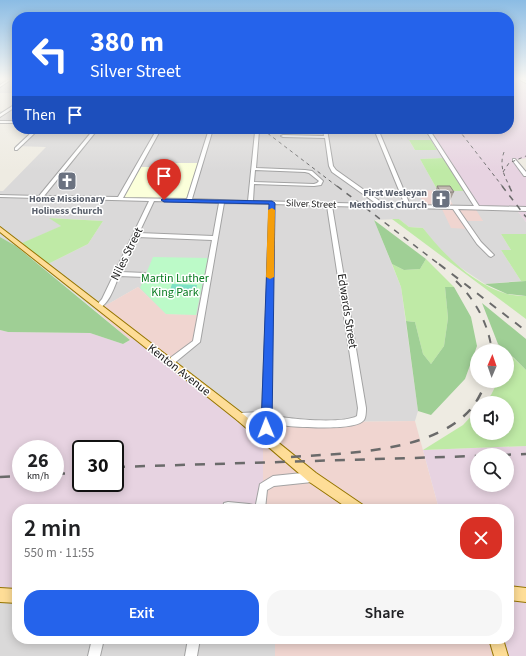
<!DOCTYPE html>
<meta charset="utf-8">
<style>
:root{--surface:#fff;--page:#f6f6f6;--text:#202124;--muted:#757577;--accent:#2563eb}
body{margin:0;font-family:"Source Sans 3",sans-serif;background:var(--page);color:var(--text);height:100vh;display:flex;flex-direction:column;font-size:15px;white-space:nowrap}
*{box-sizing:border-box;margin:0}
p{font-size:13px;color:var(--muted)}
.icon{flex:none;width:22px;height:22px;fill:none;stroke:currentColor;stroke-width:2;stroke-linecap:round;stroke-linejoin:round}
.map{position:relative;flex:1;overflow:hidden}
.panel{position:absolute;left:12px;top:504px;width:502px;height:140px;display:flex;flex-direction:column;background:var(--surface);border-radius:16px;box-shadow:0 2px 10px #0003}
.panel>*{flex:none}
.top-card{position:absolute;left:12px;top:12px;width:502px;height:122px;border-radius:16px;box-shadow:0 2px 10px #0003;background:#2563eb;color:#fff;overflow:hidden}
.needle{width:26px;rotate:2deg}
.tools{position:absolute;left:470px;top:344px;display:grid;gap:8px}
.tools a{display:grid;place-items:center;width:44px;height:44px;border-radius:50%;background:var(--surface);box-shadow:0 2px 10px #0003;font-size:20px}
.speed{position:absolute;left:12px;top:440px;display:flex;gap:8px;font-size:20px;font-weight:700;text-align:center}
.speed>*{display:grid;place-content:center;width:52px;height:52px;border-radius:50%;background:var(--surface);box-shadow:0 2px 10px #0003;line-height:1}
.speed small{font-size:10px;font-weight:400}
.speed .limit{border:2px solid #111;border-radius:6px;background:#fff;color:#111}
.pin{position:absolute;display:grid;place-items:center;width:34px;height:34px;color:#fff;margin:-41px -17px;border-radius:50% 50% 50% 0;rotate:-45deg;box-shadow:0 0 4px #0007}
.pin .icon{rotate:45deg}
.me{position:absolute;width:44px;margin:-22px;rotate:359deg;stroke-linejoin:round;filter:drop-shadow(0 0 3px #0008)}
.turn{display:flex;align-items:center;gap:14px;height:84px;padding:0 12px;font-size:18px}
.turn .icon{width:52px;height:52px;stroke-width:2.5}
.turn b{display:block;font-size:28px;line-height:34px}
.then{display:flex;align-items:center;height:38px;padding:0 12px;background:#0003;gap:8px;font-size:15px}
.round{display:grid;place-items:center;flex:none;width:42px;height:42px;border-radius:16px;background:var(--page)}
.headline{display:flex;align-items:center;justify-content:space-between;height:68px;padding:0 12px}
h1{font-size:24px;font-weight:600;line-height:30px}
.primary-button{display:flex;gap:8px;margin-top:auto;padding:8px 12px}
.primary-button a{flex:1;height:46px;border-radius:16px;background:var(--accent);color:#fff;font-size:16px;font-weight:600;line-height:46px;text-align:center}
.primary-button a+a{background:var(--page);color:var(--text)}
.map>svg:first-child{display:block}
</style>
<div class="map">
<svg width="526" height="656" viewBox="0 0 526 656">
<rect width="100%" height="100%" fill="#eeebe2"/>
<g fill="#dad9d9" fill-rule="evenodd">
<rect x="0" y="79" width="17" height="14"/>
<path d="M17 104V123L0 122V111H7Z"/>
<path d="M35 129 424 130 431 140H409L415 150H437L443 158 420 159 438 191 441 207 464 221H483L454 207 445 191H467L516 209 526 222V234H501L511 250H501L521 281 485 284 458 266 439 249 423 228 409 227 399 219 374 220 401 287 418 411 415 421 263 423 229 412 169 364 203 315 166 314 138 287 96 311 42 267 88 244 103 221 50 218 62 226 16 246 0 237V191H3L46 147 15 146ZM140 167H169L124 195Z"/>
<path d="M0 596H17V639H275V656H0Z"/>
</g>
<g fill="#f0d5d0">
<path d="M417 190 445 191 454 207 475 208 483 221H464L469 229 451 228 441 207H425Z"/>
<path d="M138 287 166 314 203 315 198 342 169 364 136 337 130 340 96 311Z"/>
<path d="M415 421 439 509H263V423Z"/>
<path d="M275 639H496L501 656H275Z"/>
</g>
<g fill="#e7d3e1" fill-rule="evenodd">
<path d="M509 79H526V158L515 160 526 173V222L516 209 479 208 467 191H464L424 129H509Z"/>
<path d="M0 330 8 332 90 333 123 344 136 337 229 412 263 423V509H17V596H0ZM21 449H55V483H21ZM81 449H115V483H81Z"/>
<path d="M526 446V656H501L496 639H509V509H439L423 450ZM477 455H507V485H477Z"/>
</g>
<path fill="#fbffda" d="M171 163H198L187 197 184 199 126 198 124 196 140 167H169Z"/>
<g fill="#bfeaa6">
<path d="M409 140H431L437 150H415Z"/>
<path d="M443 158 464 191H438L420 159Z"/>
<path d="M49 218 103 221 88 244 48 264 22 243 61 226Z"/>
<path d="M392 219H399L409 227 423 228C444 255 473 284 507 294 513 295 520 296 526 296V319Z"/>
<path d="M501 234H526V281H521L501 250H511Z"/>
<path d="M426 259 454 287H445L448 318 444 346 431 364 423 354 415 322 406 321 401 287 392 264 404 270 420 269Z"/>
<path d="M507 352 526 370V446L423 450 463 425 477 410V433H507V403H484L491 395 498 381H507Z"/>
</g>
<g fill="#9fcf95">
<path d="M374 220 426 259 420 269 404 270 392 264Z"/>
<path d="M0 237 16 246 130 340 123 344 90 333 8 332 0 330Z"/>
<path d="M526 281V296L507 294 485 284Z"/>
<path d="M445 287H454L471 317 477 346 465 379 431 415 418 411 406 321 415 322 423 354 431 364 444 346 448 318Z"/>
<path d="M482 303 526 339V370L514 358 498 344Z"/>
</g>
<path fill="#bcfac8" d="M153 257 208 258 196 315 166 314 140 288Z"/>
<path fill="#7de0c5" d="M172 284 197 285 195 294 169 293Z"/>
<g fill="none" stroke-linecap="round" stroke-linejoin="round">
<g stroke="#a3a3a3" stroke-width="2">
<g id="minor">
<path d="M9 79H12L0 87V85Z"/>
<path d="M520 79 526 81V83L520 80Z"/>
<path d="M17 103V106L0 117V114Z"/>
<rect x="0" y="121" width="17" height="2"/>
<path d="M35 129H39L17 150H15V148Z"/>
<path d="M94 129H98L44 196 118 197 157 129H161L123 198 187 199 209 129H213L192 199 248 201 255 132 250 130H232L230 129H254L259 131 256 168 305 170 312 171 323 181 321 185 314 186 254 184 253 201 377 204 332 172 329 166 325 138 283 137 281 136 283 135 324 136 323 129H327L333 166 336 170 381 202 382 204 405 205 374 129H378L410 205 474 206 425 129H429L479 206 526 207V211L458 209 481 242 494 255 491 257 489 256 477 244 453 209 409 208 332 206 366 408C366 411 366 417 364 420 356 431 302 427 288 426 282 425 276 423 270 421L271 440 270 443 267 444 264 443 263 440 262 420 240 421 237 420 236 417 237 414 240 413 262 412 270 204 224 203 200 342 172 365 169 366 166 365 165 363 166 361 193 341 212 240 137 237 121 272 145 273 148 275 145 277 119 276C114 287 110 303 99 308L96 306 102 299 149 201 0 197V195L39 196ZM255 170 305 172 309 173 319 181 317 183 314 184 254 182ZM154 201 219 203 213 236 139 233ZM274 204 327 206 358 408 357 416C345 423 303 420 289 418 282 418 276 415 270 413Z"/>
<path d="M513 159H515L526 172V176H524L513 161Z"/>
<path d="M312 472 315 474 317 477 315 480 312 482 274 486 267 490 265 509H255L260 484 273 476Z"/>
<path d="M228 502 249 504 253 505 254 509H224L223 507 224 503Z"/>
<path d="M92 639H104L100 656H88Z"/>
<path d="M188 639H200L197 656H185Z"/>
</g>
</g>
<g stroke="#957500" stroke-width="2">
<g id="major">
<path d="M0 227 243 414 316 473 363 505 365 509H349L308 481 237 420 0 232Z"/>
<path d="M509 586 526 588V602L509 600Z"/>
<path d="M0 588 17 589V603L0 602Z"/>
<path d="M489 639H503L508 656H494Z"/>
</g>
</g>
<use href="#minor" fill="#fff" fill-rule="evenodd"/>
<use href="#major" fill="#fedd97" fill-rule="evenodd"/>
<g stroke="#6a6a6a" stroke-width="1" stroke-dasharray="3.5 3.5" stroke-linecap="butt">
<path d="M262 129 338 187"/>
<path d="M458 129 503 187"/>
<path d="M504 152C499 165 504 176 510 187"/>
<path d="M503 172 509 163 526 156"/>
</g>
<g stroke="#6a6a6a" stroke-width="1.5" stroke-dasharray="6 6" stroke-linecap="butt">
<path d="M337 186 440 265"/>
<path d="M502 186 526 217"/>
<path d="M509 186 512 192"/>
</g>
<g stroke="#6a6a6a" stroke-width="2" stroke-dasharray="8 8" stroke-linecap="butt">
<path d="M439 264 526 331"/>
<path d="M456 281C476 301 488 323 492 351"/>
</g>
<g stroke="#6a6a6a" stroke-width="2.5" stroke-dasharray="10 10" stroke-linecap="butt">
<path d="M501 455 526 454"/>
<path d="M291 457C346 453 438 453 474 405 479 398 483 389 487 381"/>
<path d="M115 467 477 456"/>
<path d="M55 474 81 473"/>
<path d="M0 477 21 476"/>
</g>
</g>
<path fill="#a7a098" d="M437 186 454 192 449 203 437 202 434 196Z"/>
<path fill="#c2bab1" stroke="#88827c" d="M437 186H450L454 192H441Z"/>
<linearGradient id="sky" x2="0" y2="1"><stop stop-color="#8bbce4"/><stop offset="0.46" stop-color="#f7f6f2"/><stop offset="1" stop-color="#f7f6f2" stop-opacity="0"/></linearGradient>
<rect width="526" height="171" fill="url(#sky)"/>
<path fill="#2563eb" stroke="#184099" d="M162 199 272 201 275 203 272 428 270 431 266 433 262 431 261 428 269 204 164 202 161 200Z"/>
<path fill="#f59e0b" d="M272 208 275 210 274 277 270 279 266 277 268 210Z"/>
<defs>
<g id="church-square" transform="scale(1)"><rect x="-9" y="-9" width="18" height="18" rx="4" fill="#6b7280" stroke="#fff"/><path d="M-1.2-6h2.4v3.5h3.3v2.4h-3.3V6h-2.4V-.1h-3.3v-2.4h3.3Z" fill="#fff"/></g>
</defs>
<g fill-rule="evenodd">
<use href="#church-square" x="67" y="181"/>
<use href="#church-square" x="441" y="199"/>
</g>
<g text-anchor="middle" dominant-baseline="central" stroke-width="3" stroke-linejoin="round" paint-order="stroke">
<g font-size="10" font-weight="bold" fill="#5b616d" stroke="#fff" text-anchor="end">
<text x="427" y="193">First Wesleyan<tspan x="427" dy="12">Methodist Church</tspan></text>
<text x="67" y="199" text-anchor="middle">Home Missionary<tspan x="67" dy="12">Holiness Church</tspan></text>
</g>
<g font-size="10" fill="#1c1c1c" stroke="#fff">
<text transform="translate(311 204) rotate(2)">Silver Street</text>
</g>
<g font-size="12" fill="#1c1c1c" stroke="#fff">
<text transform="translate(127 254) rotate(-64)">Niles Street</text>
<text transform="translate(347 311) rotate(81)">Edwards Street</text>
<text transform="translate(179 370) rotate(38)">Kenton Avenue</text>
</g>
<g font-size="12" fill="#087c20" stroke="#fff">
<text x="175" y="278">Martin Luther<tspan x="175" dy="14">King Park</tspan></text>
</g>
</g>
</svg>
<div class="tools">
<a><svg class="needle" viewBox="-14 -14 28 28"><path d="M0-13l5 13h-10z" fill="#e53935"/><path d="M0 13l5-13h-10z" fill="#757577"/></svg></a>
<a><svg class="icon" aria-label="sound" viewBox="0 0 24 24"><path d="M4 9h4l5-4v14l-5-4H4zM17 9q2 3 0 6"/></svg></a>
<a><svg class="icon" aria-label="search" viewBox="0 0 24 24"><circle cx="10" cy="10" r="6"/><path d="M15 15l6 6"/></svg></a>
</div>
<div class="speed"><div>26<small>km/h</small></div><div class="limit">30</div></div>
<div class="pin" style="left:164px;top:200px;background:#d93025"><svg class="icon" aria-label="arrive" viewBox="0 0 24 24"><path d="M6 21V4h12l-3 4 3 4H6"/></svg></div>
<svg class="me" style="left:266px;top:428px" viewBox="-20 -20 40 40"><circle r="17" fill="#2563eb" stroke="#fff" stroke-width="3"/><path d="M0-11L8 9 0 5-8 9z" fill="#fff"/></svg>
<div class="top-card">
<div class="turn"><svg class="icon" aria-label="left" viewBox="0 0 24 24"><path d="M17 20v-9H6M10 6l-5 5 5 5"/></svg><div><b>380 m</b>Silver Street</div></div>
<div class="then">Then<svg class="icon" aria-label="arrive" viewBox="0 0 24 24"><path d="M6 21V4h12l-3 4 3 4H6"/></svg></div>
</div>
<section class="panel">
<div class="headline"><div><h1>2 min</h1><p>550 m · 11:55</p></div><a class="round" style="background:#d93025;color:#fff"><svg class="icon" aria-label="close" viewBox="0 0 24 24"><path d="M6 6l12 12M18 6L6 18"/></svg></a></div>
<div class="primary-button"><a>Exit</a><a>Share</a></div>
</section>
</div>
